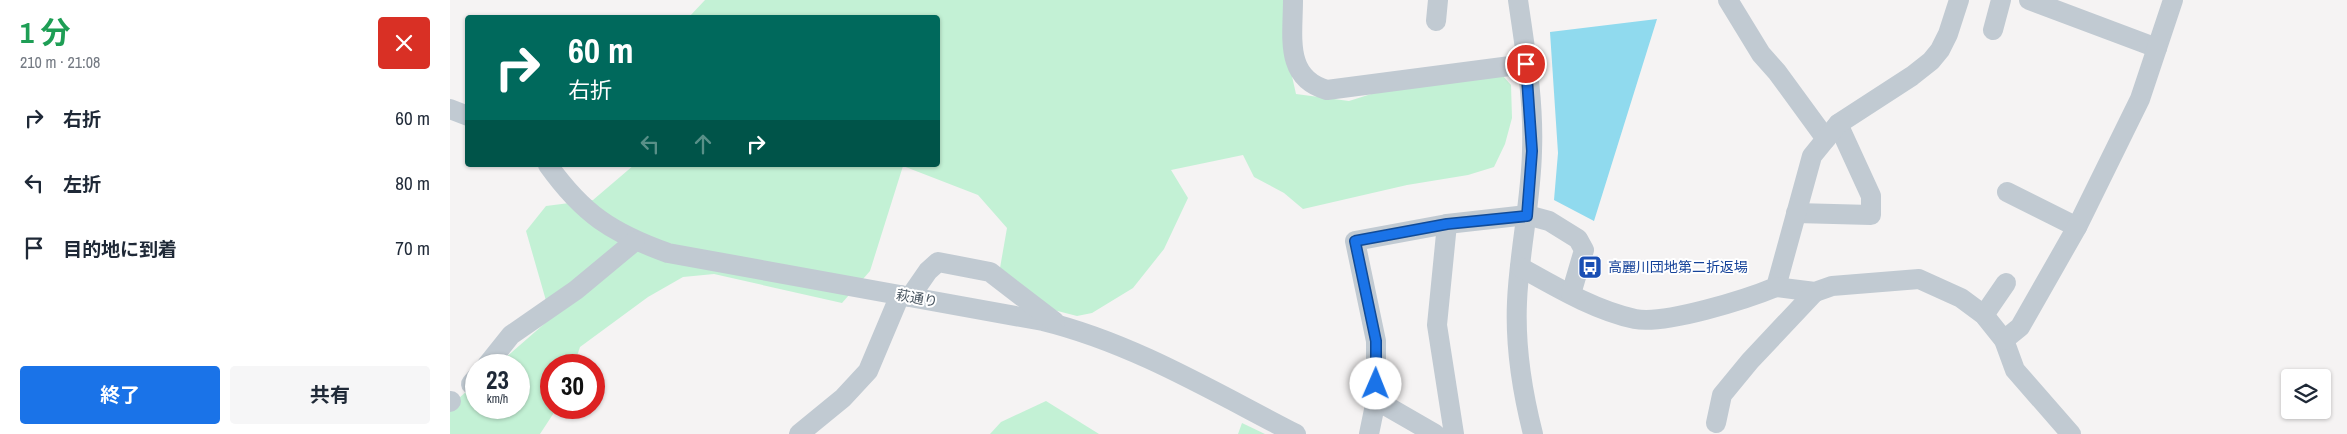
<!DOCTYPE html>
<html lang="ja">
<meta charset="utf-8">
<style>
:root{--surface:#fff;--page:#f6f6f7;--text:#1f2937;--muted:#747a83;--accent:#1a73e8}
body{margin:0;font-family:"Archivo Narrow","Noto Sans JP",sans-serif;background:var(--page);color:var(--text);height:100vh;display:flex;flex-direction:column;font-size:19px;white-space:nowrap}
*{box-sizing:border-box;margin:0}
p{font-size:16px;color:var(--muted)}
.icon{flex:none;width:28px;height:28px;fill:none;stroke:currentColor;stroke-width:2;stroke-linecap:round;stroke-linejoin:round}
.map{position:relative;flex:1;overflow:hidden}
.details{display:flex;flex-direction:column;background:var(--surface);width:450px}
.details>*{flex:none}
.guide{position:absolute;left:15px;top:15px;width:475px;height:152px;border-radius:5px;box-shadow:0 1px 4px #0004;background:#00695c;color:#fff;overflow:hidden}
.tools{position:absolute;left:1831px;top:369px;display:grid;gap:10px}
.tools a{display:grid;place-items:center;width:50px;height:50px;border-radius:5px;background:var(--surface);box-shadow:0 1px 4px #0004;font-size:25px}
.speed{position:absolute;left:15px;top:354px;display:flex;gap:10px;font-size:25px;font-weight:700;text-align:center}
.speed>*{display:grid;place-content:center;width:65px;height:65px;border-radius:50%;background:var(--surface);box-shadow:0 1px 4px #0004;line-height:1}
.speed small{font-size:12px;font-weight:400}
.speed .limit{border:8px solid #d22;background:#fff;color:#111}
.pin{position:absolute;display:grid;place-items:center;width:42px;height:42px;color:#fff;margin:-21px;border:2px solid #fff;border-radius:50%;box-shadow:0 1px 5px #0007}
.me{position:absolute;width:55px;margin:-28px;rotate:1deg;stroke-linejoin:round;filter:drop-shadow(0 0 4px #0008)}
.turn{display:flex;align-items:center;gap:18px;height:105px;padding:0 20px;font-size:22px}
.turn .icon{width:65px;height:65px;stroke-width:2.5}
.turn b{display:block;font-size:35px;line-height:42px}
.lanes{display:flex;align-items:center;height:48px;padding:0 20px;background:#0003;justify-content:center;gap:25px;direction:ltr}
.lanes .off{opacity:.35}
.round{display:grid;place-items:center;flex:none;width:52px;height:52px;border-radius:5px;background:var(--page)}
.head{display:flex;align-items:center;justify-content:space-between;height:85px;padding:0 20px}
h1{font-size:30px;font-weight:700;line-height:38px;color:#1e9e55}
.primary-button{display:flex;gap:10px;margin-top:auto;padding:10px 20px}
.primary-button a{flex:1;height:58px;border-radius:5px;background:var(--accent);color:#fff;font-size:20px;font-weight:700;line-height:58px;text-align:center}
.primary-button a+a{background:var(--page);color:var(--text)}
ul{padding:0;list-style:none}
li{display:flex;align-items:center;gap:15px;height:65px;padding:0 20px}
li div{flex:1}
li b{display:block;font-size:19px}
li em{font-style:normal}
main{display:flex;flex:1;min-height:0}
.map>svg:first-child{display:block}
</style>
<main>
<section class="details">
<div class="head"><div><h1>1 分</h1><p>210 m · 21:08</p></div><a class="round" style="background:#d93025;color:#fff"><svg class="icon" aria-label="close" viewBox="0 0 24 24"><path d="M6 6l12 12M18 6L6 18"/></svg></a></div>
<ul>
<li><svg class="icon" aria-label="right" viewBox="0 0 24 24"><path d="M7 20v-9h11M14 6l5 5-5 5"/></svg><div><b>右折</b></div><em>60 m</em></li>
<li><svg class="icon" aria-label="left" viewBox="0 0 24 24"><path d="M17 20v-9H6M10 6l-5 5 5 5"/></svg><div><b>左折</b></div><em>80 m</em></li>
<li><svg class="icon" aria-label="arrive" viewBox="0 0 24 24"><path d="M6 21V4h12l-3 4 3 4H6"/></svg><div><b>目的地に到着</b></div><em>70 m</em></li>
</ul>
<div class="primary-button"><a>終了</a><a>共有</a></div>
</section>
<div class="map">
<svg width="1897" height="434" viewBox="0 0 1897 434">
<rect width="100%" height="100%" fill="#f5f3f3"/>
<g fill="#c3f1d5">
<path d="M255 0H837V54L846 94 899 101 953 84 1053 76 1061 85 1062 118 1055 144 1044 167 1018 175 957 185 853 209 834 193 804 177 793 155 721 170 738 198 714 249 683 288 642 313 627 316 592 307 550 268 557 228 528 195 453 166 420 271 392 303 264 274 233 277 198 297 130 347 124 365H101V408H107L90 434H0V406L26 383V408H69V365H47L101 318 76 231 96 206 143 200 184 165H488V18L239 17Z"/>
<path d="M596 401 649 434H540L551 422Z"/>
<path d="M792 423 815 434H788Z"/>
</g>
<path fill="#90daee" d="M1207 19 1144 221 1104 200 1108 153 1100 32Z"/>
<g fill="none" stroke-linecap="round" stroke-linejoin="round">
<g stroke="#c1cad2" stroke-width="20">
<path d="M843 0C843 36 834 78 877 90L1076 64"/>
<path d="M1068 0C1075 49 1084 101 1082 151 1081 202 1069 252 1067 302 1065 347 1072 391 1083 434"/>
<path d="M1278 0 1311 54 1327 72 1376 139"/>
<path d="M1579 0 1707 48"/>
<path d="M986 21 988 0"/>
<path d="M1543 30 1551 0"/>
<path d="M0 109 18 116"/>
<path d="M98 165C133 214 162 233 218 253L593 321C683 343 764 392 846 434"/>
<path d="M1557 192 1627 227"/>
<path d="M1346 213 1421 215V196L1388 124"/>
<path d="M997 224 987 325 1004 434"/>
<path d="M1070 267C1106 287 1144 310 1185 319 1215 325 1297 299 1326 287L1362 156 1388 124 1462 76 1481 61 1490 50 1498 34 1509 0"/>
<path d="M1326 287 1365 292 1382 286 1469 279 1511 298 1534 315 1554 340 1565 370 1621 434"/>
<path d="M460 297 478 271 488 262 540 272 605 322"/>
<path d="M1534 315 1556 283"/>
<path d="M1554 340 1570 327 1627 227 1690 99 1723 0"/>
<path d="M37 365 61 335 126 290 185 241"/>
<path d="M21 384 26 378"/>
<path d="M926 400 985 434"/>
<path d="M0 402 1 401"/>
<path d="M1266 423 1272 395 1300 361 1365 292"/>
<path d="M349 434 393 398 418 371 450 295"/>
<path d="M919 434 926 400V341L905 241 997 224 1077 215 1099 221 1128 239 1134 250 1121 294"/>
</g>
</g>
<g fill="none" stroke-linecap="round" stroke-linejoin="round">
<g stroke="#114b97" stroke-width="12">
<path id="route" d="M926 384V341L905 241 997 224 1077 216 1082 151 1076 64"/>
</g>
<use href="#route" stroke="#1a73e8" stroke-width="9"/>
</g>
<defs>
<g id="bus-square" transform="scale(1.25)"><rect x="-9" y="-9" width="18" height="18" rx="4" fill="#1a4fb4" stroke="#fff"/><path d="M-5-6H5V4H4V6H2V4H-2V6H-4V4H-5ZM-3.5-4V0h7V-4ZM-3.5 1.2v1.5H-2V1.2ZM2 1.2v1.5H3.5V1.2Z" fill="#fff"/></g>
</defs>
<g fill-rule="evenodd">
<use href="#bus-square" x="1140" y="267"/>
</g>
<g text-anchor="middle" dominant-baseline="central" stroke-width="4" stroke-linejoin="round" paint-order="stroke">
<g font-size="14" fill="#164399" stroke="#fff" text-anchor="start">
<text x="1158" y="267">高麗川団地第二折返場</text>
</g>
<g font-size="14" fill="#4a5661" stroke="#fff">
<text transform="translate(467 298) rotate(10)">萩通り</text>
</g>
</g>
</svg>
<div class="tools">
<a><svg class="icon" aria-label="layers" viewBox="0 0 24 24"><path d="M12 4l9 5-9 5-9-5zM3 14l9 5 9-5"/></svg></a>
</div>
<div class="speed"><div>23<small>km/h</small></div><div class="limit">30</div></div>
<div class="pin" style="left:1076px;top:64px;background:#d93025"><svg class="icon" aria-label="arrive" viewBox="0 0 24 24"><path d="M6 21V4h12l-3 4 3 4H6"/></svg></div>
<svg class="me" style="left:926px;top:384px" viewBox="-20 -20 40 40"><circle r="19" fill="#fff"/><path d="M0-13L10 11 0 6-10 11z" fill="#1a73e8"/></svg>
<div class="guide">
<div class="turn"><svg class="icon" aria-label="right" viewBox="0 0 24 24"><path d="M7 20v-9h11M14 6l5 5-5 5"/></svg><div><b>60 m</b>右折</div></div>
<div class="lanes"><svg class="icon off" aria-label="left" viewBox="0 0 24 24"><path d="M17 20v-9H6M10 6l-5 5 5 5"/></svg><svg class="icon off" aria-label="ahead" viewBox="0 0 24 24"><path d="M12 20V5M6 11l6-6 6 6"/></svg><svg class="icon" aria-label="right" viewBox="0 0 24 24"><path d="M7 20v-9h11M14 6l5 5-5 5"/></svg></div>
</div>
</div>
</main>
